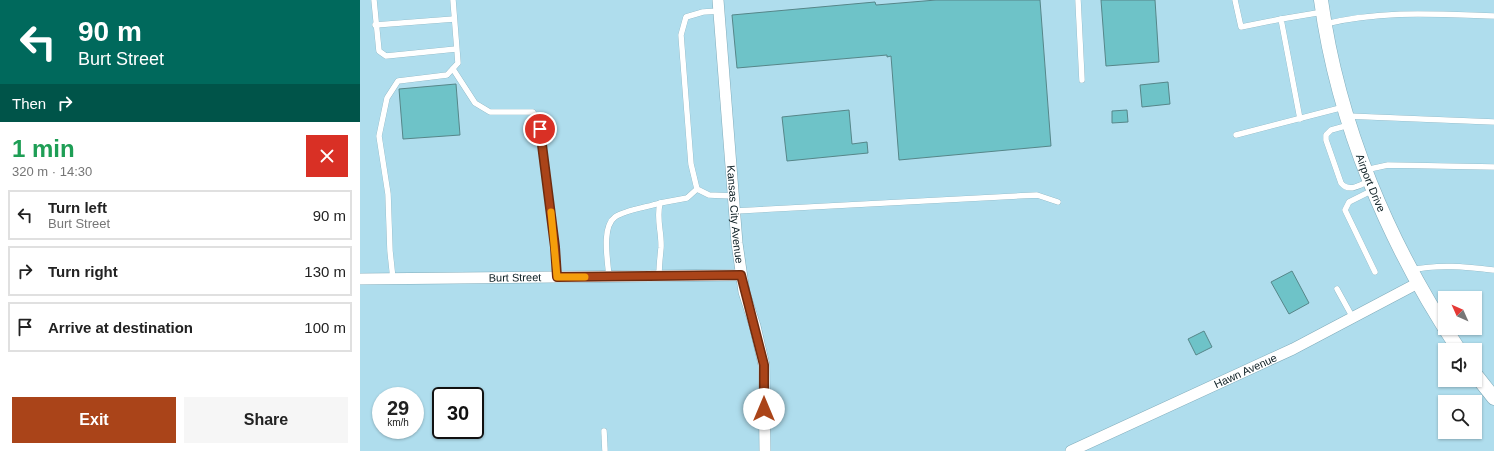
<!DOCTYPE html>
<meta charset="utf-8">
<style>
:root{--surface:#fff;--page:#f6f6f6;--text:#222;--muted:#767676;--line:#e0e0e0;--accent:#aa4419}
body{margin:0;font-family:Arial,sans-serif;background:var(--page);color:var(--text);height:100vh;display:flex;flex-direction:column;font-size:15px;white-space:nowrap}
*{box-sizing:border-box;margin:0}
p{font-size:13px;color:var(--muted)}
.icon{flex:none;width:22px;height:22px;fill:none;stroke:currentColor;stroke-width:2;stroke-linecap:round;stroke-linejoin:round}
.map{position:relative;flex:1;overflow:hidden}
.details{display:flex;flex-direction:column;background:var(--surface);width:360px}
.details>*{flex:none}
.top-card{background:#00695c;color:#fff;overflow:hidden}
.needle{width:26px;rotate:315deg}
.fabs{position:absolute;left:1078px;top:291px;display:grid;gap:8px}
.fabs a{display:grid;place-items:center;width:44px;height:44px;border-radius:0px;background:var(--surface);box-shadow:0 1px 3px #0004;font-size:20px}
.speed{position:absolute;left:12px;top:387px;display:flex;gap:8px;font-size:20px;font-weight:700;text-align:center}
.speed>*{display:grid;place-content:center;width:52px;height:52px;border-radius:50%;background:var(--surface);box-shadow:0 1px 3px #0004;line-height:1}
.speed small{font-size:10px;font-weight:400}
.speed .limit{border:2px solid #111;border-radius:6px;background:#fff;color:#111}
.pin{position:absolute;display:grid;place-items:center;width:34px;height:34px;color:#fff;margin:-17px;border:2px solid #fff;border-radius:50%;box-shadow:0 1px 4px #0007}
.me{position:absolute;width:44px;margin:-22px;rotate:0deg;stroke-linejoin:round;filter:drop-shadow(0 0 3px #0008)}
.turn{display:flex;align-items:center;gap:14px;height:84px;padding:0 12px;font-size:18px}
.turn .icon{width:52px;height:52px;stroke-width:2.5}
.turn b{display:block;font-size:28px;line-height:34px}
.then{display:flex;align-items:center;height:38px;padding:0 12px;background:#0003;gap:8px;font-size:15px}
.round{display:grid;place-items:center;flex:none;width:42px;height:42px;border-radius:0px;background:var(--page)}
.overview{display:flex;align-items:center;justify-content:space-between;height:68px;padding:0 12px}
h1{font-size:24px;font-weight:600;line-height:30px;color:#1e9e55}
.action{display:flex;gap:8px;margin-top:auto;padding:8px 12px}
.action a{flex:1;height:46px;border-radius:0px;background:var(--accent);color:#fff;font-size:16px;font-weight:600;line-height:46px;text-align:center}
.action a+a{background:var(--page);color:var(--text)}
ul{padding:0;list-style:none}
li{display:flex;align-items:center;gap:12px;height:50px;margin:0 8px 6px;padding:0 4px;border:2px solid var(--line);border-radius:0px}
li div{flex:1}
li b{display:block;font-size:15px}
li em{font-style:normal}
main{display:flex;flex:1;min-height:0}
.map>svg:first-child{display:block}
</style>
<main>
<section class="details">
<div class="top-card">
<div class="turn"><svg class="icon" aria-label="left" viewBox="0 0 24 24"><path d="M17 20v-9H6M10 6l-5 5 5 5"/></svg><div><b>90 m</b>Burt Street</div></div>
<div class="then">Then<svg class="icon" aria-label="right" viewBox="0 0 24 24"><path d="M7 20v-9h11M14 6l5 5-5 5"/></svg></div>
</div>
<div class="overview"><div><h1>1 min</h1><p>320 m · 14:30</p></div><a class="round" style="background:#d93025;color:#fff"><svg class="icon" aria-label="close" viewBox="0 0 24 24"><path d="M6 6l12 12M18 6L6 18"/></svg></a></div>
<ul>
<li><svg class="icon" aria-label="left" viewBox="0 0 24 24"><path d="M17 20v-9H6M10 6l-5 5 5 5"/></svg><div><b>Turn left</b><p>Burt Street</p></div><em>90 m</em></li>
<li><svg class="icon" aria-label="right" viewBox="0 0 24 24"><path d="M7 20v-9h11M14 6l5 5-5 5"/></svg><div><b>Turn right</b></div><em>130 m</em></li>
<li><svg class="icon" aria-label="arrive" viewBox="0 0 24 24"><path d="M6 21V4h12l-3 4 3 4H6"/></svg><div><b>Arrive at destination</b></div><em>100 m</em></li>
</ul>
<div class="action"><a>Exit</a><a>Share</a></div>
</section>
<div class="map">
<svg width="1134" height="451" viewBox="0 0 1134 451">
<rect width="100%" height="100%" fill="#afdded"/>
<g fill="#6ec3c8" stroke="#568689">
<path d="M576 0H680L691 146 539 160 531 56 527 57V55L377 68 372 15 515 2 516 5Z"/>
<path d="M741 0H795L799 62 746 66Z"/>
<path d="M808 82 810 104 782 107 780 85Z"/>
<path d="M96 84 100 135 43 139 39 89Z"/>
<path d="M489 110 492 144 507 142 508 153 427 161 422 117Z"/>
<path d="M767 110 768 122 752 123V111Z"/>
<path d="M932 271 949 303 929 314 911 282Z"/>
<path d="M844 331 852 347 836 355 828 339Z"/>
</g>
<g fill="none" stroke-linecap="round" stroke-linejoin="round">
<g stroke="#80acbb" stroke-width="6">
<g id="service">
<path d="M14 0 19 51 26 56 96 49"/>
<path d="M718 0 722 80"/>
<path d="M875 0 881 27 921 19"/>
<path d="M359 11 343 12 326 17 321 35 331 164 337 189 349 195 374 196"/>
<path d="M965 24C1023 10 1075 14 1134 16"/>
<path d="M15 25 94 19"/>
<path d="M93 69 115 103 130 112H173L180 129 195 247 197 277"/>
<path d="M987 116 1134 122"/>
<path d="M940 119 921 19 963 12"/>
<path d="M989 125 971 130 966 135V140L981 183C989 193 1000 185 1009 181"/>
<path d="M876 135 984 107"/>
<path d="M1005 170 1028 165 1134 167"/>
<path d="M1013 190 989 202 985 210 1015 272"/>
<path d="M375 211 677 195 698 202"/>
<path d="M1051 270C1079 264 1106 267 1134 270"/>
<path d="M299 276C299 266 300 258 301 248 302 232 296 220 300 203L327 198 337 189"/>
<path d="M249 277C248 262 241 227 255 217 265 210 288 207 300 203"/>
<path d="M33 279 30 251 28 194 19 136 27 98 38 81 87 75 98 63 93 0"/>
<path d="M977 289 993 318"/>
<path d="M244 431 245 451"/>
</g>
</g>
<g stroke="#80acbb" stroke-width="12">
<g id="minor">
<path id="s1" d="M358 0 377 243 384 292 395 326 404 365 405 451"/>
<path id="s2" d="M0 279 381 275"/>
<path id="s3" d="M711 451 933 349 1058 283"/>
</g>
</g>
<g stroke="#80acbb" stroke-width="15">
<g id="tertiary">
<path id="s4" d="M961 0C978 125 1029 245 1099 350"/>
<path d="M1115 374 1134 398"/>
</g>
</g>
<use href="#service" stroke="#fff" stroke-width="5.5"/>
<use href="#minor" stroke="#fff" stroke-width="11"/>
<use href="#tertiary" stroke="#fff" stroke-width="14"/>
</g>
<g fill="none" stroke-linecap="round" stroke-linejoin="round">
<g stroke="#6e2c10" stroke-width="10">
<path id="route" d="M180 129 195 247 197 277 381 275 404 365V409"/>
</g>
<use href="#route" stroke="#aa4419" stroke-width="7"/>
<path stroke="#f59e0b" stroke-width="7" d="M191 212 197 277H225"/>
</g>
<g text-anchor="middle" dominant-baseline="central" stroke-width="3" stroke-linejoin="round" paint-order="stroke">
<g font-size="11" fill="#0c1e23" stroke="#afdded">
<text stroke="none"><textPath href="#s4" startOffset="190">Airport Drive</textPath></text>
<text stroke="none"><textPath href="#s1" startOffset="215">Kansas City Avenue</textPath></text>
<text stroke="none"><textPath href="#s2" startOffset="155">Burt Street</textPath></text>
<text stroke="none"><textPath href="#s3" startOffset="192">Hawn Avenue</textPath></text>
</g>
</g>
</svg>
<div class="fabs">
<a><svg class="needle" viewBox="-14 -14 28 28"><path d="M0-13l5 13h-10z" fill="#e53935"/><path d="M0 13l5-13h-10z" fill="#767676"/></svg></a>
<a><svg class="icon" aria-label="sound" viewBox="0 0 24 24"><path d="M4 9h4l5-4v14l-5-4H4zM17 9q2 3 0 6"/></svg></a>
<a><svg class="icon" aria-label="search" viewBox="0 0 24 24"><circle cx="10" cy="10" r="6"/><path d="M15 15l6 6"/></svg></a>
</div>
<div class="speed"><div>29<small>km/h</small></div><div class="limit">30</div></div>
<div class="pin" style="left:180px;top:129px;background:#d93025"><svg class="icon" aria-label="arrive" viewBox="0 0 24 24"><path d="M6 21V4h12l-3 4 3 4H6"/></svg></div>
<svg class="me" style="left:404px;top:409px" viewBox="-20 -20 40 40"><circle r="19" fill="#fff"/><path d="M0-13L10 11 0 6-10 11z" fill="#aa4419"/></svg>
</div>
</main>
